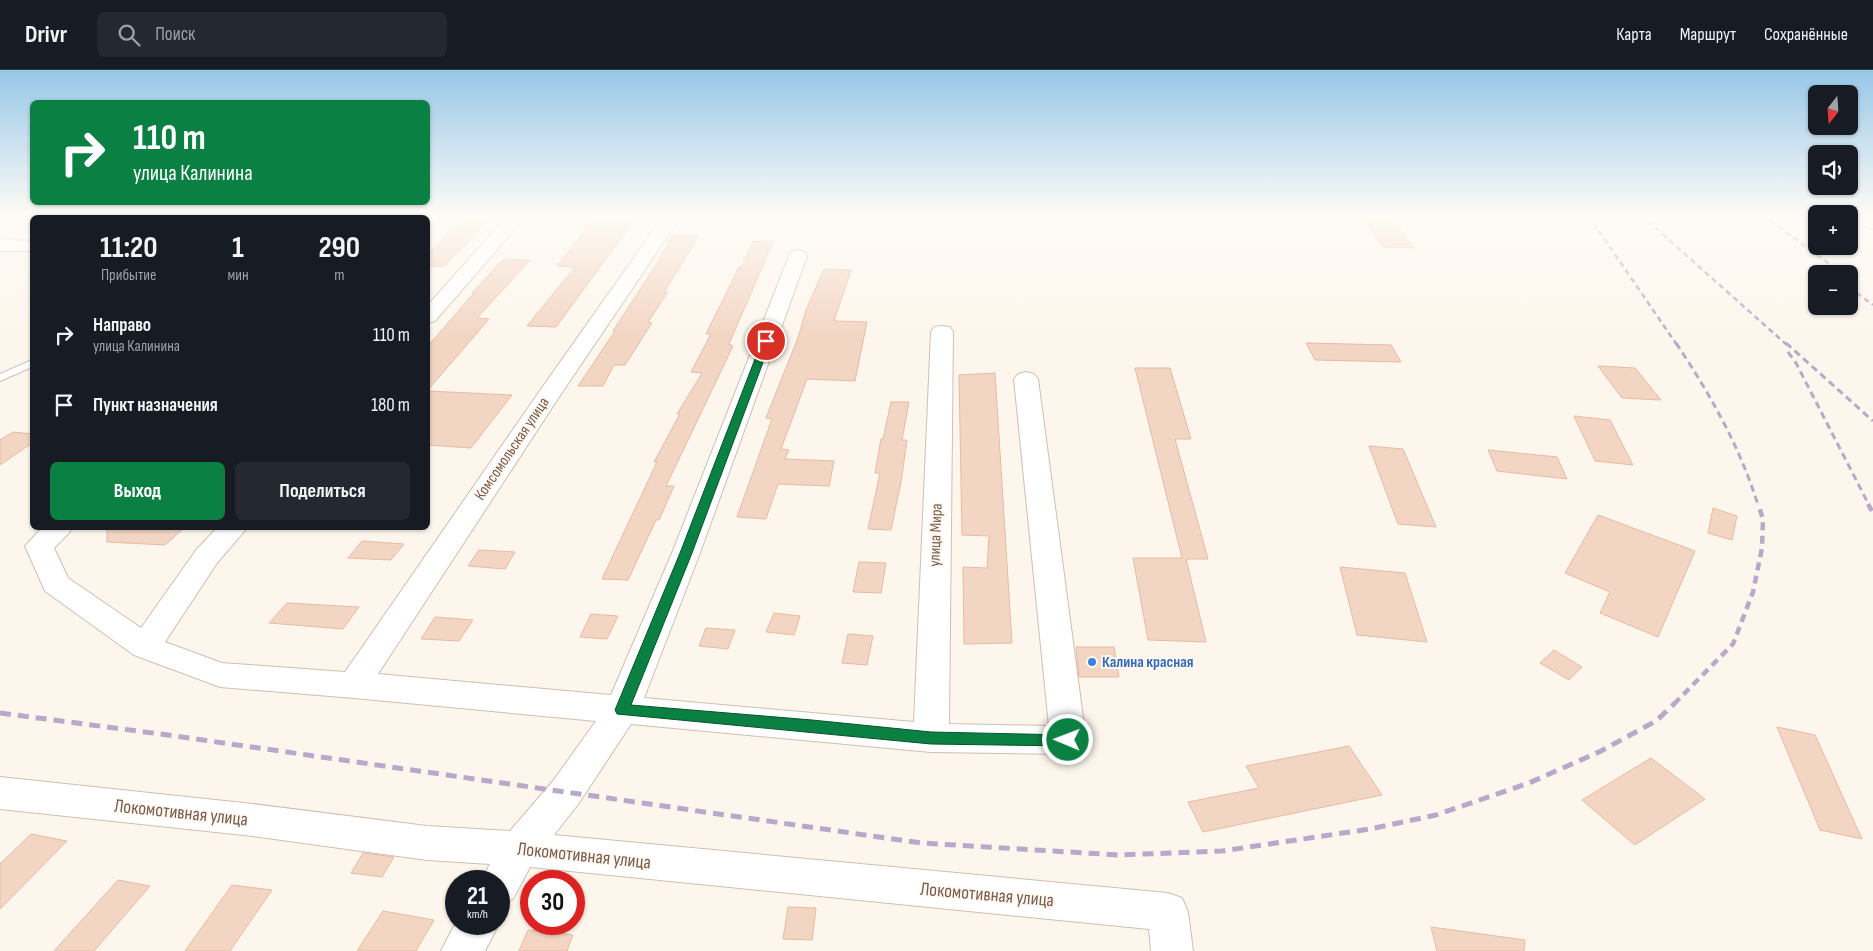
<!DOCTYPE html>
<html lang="ru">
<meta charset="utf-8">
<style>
:root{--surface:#171b24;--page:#242831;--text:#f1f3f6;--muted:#9ea1a6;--line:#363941;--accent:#0b8043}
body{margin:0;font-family:"Sofia Sans Condensed",sans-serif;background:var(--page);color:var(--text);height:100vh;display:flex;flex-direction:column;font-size:19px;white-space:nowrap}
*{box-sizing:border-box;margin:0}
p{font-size:16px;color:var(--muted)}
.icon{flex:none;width:28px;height:28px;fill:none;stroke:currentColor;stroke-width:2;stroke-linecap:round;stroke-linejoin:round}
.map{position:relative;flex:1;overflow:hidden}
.panel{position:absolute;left:30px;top:145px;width:400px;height:315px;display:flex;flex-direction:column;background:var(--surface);border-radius:8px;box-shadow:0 1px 4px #0004}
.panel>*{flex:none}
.guide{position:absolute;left:30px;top:30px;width:400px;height:105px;border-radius:8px;box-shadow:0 1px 4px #0004;background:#0b8043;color:#fff;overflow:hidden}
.needle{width:32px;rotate:197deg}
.tools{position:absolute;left:1808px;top:15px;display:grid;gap:10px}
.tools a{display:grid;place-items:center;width:50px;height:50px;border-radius:8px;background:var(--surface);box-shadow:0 1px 4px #0004;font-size:25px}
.speed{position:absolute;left:445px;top:800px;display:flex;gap:10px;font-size:25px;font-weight:700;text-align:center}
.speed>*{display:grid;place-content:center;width:65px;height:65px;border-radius:50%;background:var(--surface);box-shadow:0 1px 4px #0004;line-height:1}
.speed small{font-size:12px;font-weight:400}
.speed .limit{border:8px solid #d22;background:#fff;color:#111}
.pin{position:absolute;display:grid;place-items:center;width:42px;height:42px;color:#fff;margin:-21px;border:2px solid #fff;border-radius:50%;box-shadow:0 1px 5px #0007}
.me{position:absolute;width:55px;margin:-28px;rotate:271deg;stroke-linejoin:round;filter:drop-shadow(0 0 4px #0008)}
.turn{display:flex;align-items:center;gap:18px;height:105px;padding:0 20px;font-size:22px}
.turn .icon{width:65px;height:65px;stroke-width:2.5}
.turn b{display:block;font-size:35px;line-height:42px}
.eta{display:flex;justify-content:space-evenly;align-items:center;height:85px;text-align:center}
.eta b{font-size:30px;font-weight:700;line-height:35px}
.action{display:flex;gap:10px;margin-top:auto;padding:10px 20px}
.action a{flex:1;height:58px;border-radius:8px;background:var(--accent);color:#fff;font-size:20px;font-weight:700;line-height:58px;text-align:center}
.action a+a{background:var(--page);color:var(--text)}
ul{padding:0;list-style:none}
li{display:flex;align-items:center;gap:15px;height:70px;padding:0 20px}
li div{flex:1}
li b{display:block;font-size:19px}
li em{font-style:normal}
header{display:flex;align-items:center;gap:30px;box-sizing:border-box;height:70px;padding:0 25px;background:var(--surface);border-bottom:1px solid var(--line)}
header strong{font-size:24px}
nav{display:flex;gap:28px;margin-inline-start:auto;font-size:18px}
.search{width:350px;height:45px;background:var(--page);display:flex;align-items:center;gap:12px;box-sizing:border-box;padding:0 18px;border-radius:8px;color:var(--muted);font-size:19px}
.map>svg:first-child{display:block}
</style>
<header>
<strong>Drivr</strong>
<div class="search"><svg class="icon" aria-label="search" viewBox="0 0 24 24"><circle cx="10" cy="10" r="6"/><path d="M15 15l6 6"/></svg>Поиск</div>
<nav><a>Карта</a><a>Маршрут</a><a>Сохранённые</a></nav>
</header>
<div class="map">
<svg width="1873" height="881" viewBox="0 0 1873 881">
<rect width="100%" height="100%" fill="#fdf6ec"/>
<g fill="#f3d5c3" stroke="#e6bba3">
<path d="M469 145H493L444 196H428V183Z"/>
<path d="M597 145H638L556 257 527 256 575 197 557 196Z"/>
<path d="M1360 145H1389L1414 178 1383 177Z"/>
<path d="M672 166H699L664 222H668L648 252 652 253 625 295H614L603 316H578L615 261H613L658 192Z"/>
<path d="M753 171 773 172 729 274 733 276 666 416H674L659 450H656L628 510 602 509 657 392H654L680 344H677L702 303 691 302 711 264H706L739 197H742Z"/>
<path d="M504 189 530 190 477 248 489 249 428 320V276L474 223H472Z"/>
<path d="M824 199 851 200 834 251 867 252 855 311 807 309 781 379 789 380 785 389 834 391 829 416 778 414 766 449 737 447 772 349 766 348 798 268 806 240Z"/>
<path d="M1306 273 1391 275 1401 292 1315 290Z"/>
<path d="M1598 296 1635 298 1661 330 1622 328Z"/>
<path d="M1135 298H1170L1191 369H1175L1208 489H1186L1206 572 1148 570 1133 488H1182Z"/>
<path d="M995 303 1012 573 964 574 963 497 987 498 989 466 962 465 959 305Z"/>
<path d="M428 321 512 325 471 378 428 375Z"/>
<path d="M891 332H909L902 370H907L901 412 891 460 868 459 880 403H875L881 369H883Z"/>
<path d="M1574 346 1610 350 1633 395 1595 391Z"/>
<path d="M13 362 32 364V373L0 395V370Z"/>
<path d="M1369 376 1403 379 1436 457 1398 454Z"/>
<path d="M1488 380 1557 387 1567 409 1497 401Z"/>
<path d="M1713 438 1737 446 1732 470 1708 463Z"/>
<path d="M1598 445 1695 481 1658 567 1600 543 1610 522 1565 503Z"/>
<path d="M107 458H184L165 475 107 472Z"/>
<path d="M362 471 404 474 391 490 348 488Z"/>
<path d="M479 480 515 482 505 499 468 496Z"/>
<path d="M859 492 886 493 881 523 853 522Z"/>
<path d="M1340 497 1405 503 1427 572 1357 565Z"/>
<path d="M287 533 359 537 343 559 269 553Z"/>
<path d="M774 543 800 546 794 565 766 562Z"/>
<path d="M591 544 618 546 607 569 580 567Z"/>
<path d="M435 547 473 550 459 571 421 569Z"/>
<path d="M706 558 735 560 728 579 699 576Z"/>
<path d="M848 564 873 566 867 595 842 593Z"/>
<path d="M1076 577H1114L1119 607H1079Z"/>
<path d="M1554 580 1582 597 1569 610 1540 593Z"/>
<path d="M1777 657 1815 665 1862 769 1820 760Z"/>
<path d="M1349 676 1382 725 1203 762 1188 732 1259 718 1246 696Z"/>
<path d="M1651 688 1705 729 1635 775 1582 730Z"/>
<path d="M31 764 67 771 0 839V794Z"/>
<path d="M363 783 394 787 382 807 351 803Z"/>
<path d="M118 810 150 816 94 881H54Z"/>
<path d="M232 815 272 820 230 881H185Z"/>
<path d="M788 837 816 838 812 870 783 869Z"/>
<path d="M383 841 434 850 416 881H357Z"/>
<path d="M1431 857 1525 870 1524 881H1437Z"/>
<path d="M528 860 573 865 567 881H519Z"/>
</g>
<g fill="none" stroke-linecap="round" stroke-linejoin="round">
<g stroke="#d1beb0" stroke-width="2">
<path id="lane" d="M32 290V297L0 311V304Z"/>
</g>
<g stroke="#d1beb0" stroke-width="2">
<g id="street">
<path d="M369 145H388L386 148H367Z"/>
<path d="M508 145H527L435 251 428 253V235Z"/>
<path d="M664 145H682L559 327 378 604 611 625 672 483 789 186 791 182 798 180 805 182 807 186 700 483 644 628 914 652 931 262 934 257 942 256 950 257 953 262 949 654 1049 656 1014 309 1018 304 1026 302 1034 304 1038 309 1086 670 1080 680 1068 684 931 682 631 654 579 733 554 765 1168 823 1182 828 1188 842 1193 881H1151L1149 859 530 797 513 829 499 834V811H481L490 794 427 790 253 766 0 739V707L253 734 427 756 510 761 553 711 596 651 354 628 220 617 134 585 45 521 25 476 42 458H72L68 464 54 478 68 508 141 558 197 479 217 458H247L217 493 165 572 222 593 345 602 539 322Z"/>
<path d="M0 169 32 171V181H0Z"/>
<path d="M456 852V854H499L485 881H441Z"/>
</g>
</g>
<g stroke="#d6c0b0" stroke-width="2">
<path id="secondary" d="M1851 145H1872L1873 159 1867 158Z"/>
</g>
<use href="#lane" fill="#fff" fill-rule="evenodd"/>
<use href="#street" fill="#fff" fill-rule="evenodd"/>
<use href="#secondary" fill="#fff" fill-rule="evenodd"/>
<g stroke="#b9a8c9" stroke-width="2.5" stroke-dasharray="5.5 4" stroke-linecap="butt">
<path d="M1588 145 1677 275"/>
<path d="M1641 145 1787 275"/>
<path d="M1763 145 1843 204"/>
<path d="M1849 217 1873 235"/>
</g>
<g stroke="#b9a8c9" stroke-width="3" stroke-dasharray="7 4.5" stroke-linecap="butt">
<path d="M1676 273C1710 324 1740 377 1758 435"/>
<path d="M1786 273 1873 351"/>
<path d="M1788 282 1796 293 1869 435"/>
</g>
<g stroke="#b9a8c9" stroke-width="4.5" stroke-dasharray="8 5.5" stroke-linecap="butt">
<path d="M1868 434 1873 443"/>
<path d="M1674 634 1733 574 1753 522 1762 478 1763 449 1758 434"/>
</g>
<path stroke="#b9a8c9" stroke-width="5" stroke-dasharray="11 7" stroke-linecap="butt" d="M0 643 168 665 921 773 1119 785 1222 781 1370 759 1436 745 1529 713 1601 681 1656 651 1675 633"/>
</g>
<linearGradient id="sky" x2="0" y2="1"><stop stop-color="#97c7e8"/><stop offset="0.54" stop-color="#fefbf6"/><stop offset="1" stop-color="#fefbf6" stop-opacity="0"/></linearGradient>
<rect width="1873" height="269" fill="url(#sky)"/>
<path fill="#0b8043" stroke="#07532c" d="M766 268 771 271 692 483 631 635 812 650 931 662 1068 665 1073 666 1075 670 1073 675 1068 676 931 674 617 644 615 640 680 483 762 271Z"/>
<circle fill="#3f7fe0" stroke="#fffaf3" stroke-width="2" cx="1092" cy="592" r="5"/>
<g text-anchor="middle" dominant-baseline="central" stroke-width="4" stroke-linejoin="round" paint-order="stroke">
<g font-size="16" fill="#7a5c4d" stroke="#fffaf3">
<text transform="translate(512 379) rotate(-56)">Комсомольская улица</text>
<text transform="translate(936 465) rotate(-88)">улица Мира</text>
</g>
<g font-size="16" font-weight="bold" fill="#366cbe" stroke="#fffaf3" text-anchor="start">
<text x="1102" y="592">Калина красная</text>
</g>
<g font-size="19" fill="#7a5c4d" stroke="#fffaf3">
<text transform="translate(181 743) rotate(6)">Локомотивная улица</text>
<text transform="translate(584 786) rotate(6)">Локомотивная улица</text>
<text transform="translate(987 825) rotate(5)">Локомотивная улица</text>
</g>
</g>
</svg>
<div class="tools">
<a><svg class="needle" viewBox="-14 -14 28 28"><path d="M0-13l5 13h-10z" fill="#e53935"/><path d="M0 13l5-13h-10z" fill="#9ea1a6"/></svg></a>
<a><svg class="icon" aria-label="sound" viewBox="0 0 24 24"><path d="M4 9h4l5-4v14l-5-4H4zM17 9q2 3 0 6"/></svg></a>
<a>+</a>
<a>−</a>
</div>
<div class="speed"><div>21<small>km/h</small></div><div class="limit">30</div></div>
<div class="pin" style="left:766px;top:271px;background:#d93025"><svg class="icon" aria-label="arrive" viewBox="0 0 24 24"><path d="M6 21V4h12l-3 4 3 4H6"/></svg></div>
<svg class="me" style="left:1068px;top:670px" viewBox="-20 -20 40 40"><circle r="17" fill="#0b8043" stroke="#fff" stroke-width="3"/><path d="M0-11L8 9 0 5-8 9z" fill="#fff"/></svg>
<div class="guide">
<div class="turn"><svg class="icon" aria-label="right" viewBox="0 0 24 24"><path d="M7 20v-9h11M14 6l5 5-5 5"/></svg><div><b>110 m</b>улица Калинина</div></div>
</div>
<section class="panel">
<div class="eta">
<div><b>11:20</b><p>Прибытие</p></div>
<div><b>1</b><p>мин</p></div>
<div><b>290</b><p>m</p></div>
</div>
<ul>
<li><svg class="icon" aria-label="right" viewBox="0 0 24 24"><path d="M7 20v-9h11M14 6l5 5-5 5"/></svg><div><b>Направо</b><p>улица Калинина</p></div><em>110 m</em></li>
<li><svg class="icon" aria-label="arrive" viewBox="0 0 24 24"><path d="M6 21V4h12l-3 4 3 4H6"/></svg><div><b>Пункт назначения</b></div><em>180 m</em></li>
</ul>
<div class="action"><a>Выход</a><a>Поделиться</a></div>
</section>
</div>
